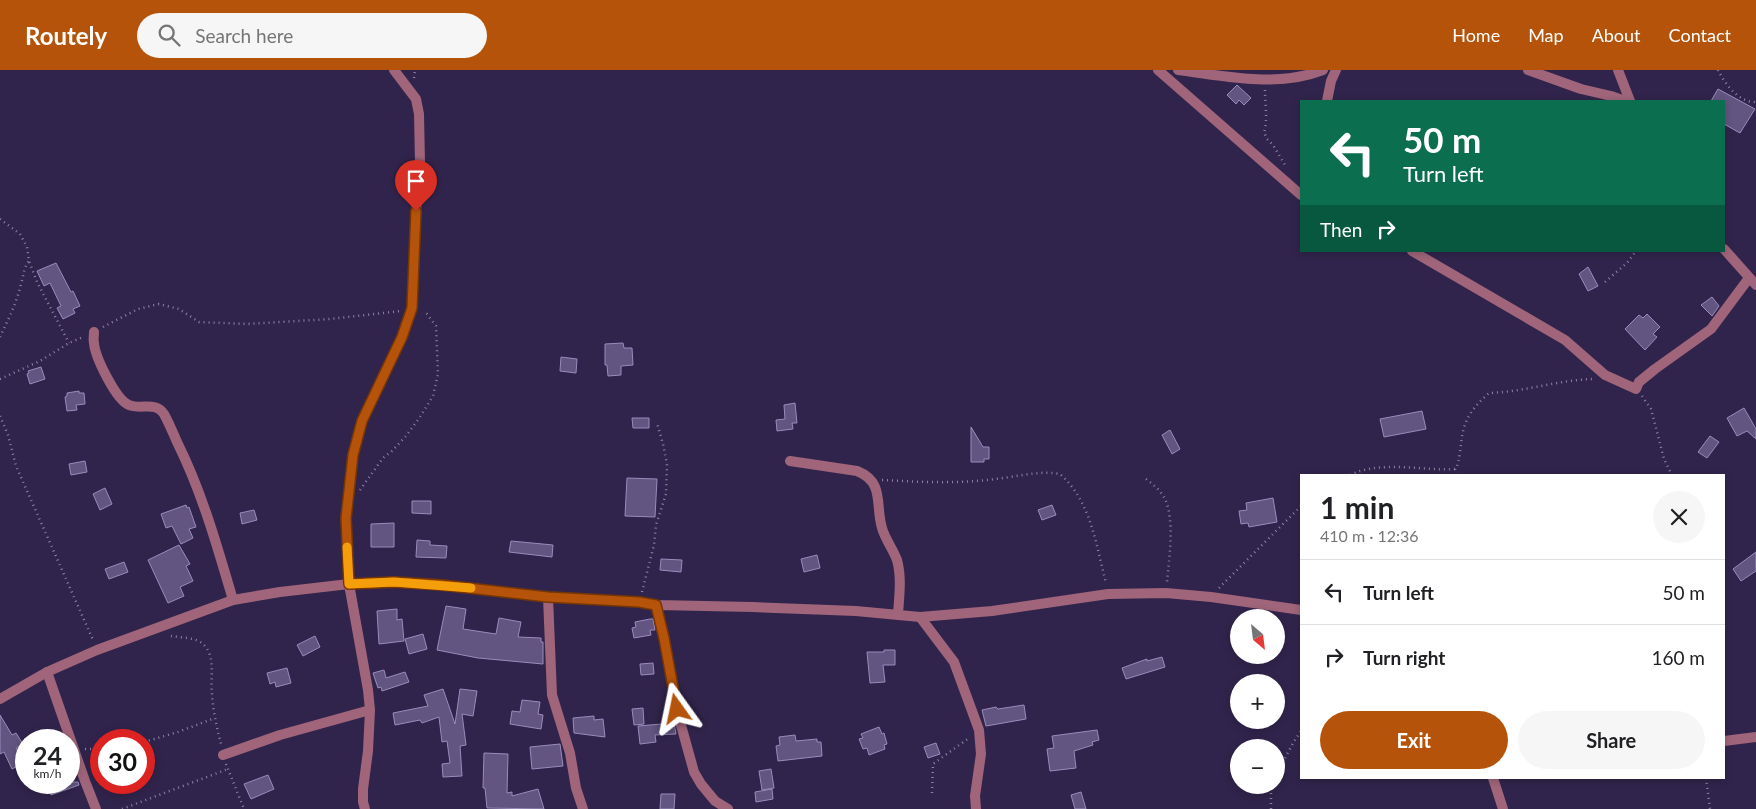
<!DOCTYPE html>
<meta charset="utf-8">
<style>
:root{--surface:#fff;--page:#f6f6f6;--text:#202124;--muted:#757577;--line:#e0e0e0;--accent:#b45309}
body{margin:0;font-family:Lato,sans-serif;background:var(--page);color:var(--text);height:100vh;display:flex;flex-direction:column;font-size:19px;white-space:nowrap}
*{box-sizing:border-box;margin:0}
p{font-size:16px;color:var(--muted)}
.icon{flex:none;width:28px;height:28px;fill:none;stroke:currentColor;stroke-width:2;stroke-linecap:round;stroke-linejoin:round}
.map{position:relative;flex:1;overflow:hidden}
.sheet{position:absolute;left:1300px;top:404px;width:425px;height:305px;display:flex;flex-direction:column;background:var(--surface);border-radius:0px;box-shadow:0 2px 8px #0003}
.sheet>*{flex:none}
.banner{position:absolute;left:1300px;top:30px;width:425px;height:152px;border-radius:0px;box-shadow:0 2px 8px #0003;background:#0b6e4f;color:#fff;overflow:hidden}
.needle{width:32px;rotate:152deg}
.fabs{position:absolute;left:1230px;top:539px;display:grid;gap:10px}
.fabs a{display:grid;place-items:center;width:55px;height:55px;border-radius:50%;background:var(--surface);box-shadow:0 2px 8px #0003;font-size:25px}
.speed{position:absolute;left:15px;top:659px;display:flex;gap:10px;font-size:25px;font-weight:700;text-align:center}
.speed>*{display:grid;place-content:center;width:65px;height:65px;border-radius:50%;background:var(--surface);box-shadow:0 2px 8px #0003;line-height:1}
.speed small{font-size:12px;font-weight:400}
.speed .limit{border:8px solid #d22;background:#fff;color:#111}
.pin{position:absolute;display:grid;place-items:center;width:42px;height:42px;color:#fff;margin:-51px -21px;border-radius:50% 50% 50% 0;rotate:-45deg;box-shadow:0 0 5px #0007}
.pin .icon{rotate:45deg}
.me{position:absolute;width:55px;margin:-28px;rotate:348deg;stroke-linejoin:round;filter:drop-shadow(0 0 4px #0008)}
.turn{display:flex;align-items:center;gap:18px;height:105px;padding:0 20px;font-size:22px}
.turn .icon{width:65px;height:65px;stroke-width:2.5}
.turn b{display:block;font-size:35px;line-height:42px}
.then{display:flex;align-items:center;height:48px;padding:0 20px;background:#0003;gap:10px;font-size:19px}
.round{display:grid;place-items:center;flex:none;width:52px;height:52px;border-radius:26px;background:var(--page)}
.summary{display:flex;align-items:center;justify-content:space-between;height:85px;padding:0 20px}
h1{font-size:30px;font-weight:700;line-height:38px}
.action{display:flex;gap:10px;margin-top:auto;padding:10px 20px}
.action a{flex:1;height:58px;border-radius:30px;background:var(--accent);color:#fff;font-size:20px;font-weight:700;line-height:58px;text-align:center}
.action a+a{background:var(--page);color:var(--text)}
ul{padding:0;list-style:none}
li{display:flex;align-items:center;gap:15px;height:65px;padding:0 20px;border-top:1px solid var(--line)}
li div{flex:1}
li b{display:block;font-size:19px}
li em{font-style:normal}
header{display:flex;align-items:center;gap:30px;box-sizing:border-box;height:70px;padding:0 25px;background:var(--accent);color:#fff}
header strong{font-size:24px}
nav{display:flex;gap:28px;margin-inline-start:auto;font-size:18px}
.search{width:350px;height:45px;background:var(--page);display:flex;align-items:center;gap:12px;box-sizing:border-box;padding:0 18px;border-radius:28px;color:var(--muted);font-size:19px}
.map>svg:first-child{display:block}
</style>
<header>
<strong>Routely</strong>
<div class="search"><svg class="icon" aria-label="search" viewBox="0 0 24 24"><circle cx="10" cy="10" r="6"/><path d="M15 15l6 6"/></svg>Search here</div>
<nav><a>Home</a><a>Map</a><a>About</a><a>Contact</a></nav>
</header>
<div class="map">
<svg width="1756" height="739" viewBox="0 0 1756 739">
<rect width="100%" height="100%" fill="#31244c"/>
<g fill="#625581" stroke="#998cbc">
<path d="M1237 15 1251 28 1244 35 1239 30 1236 34 1227 25Z"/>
<path d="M1718 19 1755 39 1740 63 1724 54V31H1711Z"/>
<path d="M56 193 71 222 73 221 80 236 73 239 75 243 63 249 57 238 61 236 50 213 44 216 37 201Z"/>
<path d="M1588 197 1598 216 1588 221 1579 204Z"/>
<path d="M1712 227 1719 236 1712 246 1701 235Z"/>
<path d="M1647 244 1660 257 1653 264 1657 267 1645 280 1625 259 1639 245 1643 248Z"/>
<path d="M623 273 624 278H632L633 295 621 296V305L608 306 607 295H605V274Z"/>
<path d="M561 287 577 289 576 303 560 301Z"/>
<path d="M41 297 45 309 30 314 27 304 29 303 28 301Z"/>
<path d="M79 321V323H84L85 334 76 335 77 340 67 341 65 327 67 326V323Z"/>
<path d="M795 333 797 353H792L793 359 777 361 776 350 785 349 784 335Z"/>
<path d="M1744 338 1756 359V369L1747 361 1737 366 1727 348Z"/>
<path d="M1422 341 1426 359 1384 367 1380 349Z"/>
<path d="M632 348H649V358H633Z"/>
<path d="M971 357 983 377H989V389H984V392H971Z"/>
<path d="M1170 360 1180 379 1172 384 1162 365Z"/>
<path d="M1710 366 1719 372 1707 388 1698 382Z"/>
<path d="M85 391 87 402 71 405 69 394Z"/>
<path d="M627 408 657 409 655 447 625 446Z"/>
<path d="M105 418 112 434 100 440 93 424Z"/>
<path d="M1273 428 1277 452 1249 457 1248 453 1241 454 1239 441 1247 440 1246 433Z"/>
<path d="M412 431H431V444L412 443Z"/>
<path d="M186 435 187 438 189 437 196 457 189 459 193 468 181 474 172 456 166 458 161 444Z"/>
<path d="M1052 435 1056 445 1042 450 1038 440Z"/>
<path d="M254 440 257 450 242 454 240 443Z"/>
<path d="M394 453V477H371V454Z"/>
<path d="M417 470 430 471V475L447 476 446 488 416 487Z"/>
<path d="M511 471 553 475 552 487 509 482Z"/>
<path d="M179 475 190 494 186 496 193 511 180 517 184 526 168 533 148 490Z"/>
<path d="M1756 482V501L1741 511 1733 499Z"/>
<path d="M817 485 820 498 804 502 801 489Z"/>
<path d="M661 489 682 490 681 502 660 500Z"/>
<path d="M124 492 128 502 109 509 105 499Z"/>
<path d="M446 536 466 539 463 559 496 564 499 548 521 552 518 567 541 568V572H543V594L478 588 437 580Z"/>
<path d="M397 539V550L402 549 404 571 379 574 377 541Z"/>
<path d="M650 549H653L655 560H650L651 565 634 568 632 558 636 557 635 552Z"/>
<path d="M423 564 427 579 409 584 405 569Z"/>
<path d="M315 566 320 577 303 586 297 575Z"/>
<path d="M884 580H895V595H883L885 612 870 613 867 582H884Z"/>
<path d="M1162 587 1165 597 1126 609 1122 598 1147 589V591Z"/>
<path d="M653 593 654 604 641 605 640 594Z"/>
<path d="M287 598 291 613 276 617 275 612 270 614 267 603Z"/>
<path d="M384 600 386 608 405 602 409 612 382 621 381 617 378 618 373 603Z"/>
<path d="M443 619 455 654 460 619 477 621 473 646 462 644 466 675 460 676 462 706 443 707 442 694 450 693 447 671 442 672 439 647 422 653 420 650 395 655 393 643 428 636 424 625Z"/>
<path d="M522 630 540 632 538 644 543 645 541 659 510 654 512 641 520 642Z"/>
<path d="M1024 635 1026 649 986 656 982 640 996 637 998 639Z"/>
<path d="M643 638 644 654 634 655 632 639Z"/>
<path d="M0 645 12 665 16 663 23 674 16 678 23 693 12 699 4 682 0 684Z"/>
<path d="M594 646V650L603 649 605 667 574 663 573 648Z"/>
<path d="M674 653 676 664 655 665 656 672 640 674 638 656Z"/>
<path d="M879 657 882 664 884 663 887 674 884 675 885 679 869 685 867 678 863 679 859 669 863 668 861 664Z"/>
<path d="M1097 660 1099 670 1092 672 1093 675 1074 681 1076 698 1050 701 1047 679 1054 678 1052 666Z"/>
<path d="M795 665 796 671 817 669V672H821L822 686 778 691 776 676 780 675 779 667Z"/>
<path d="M936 673 940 684 928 688 924 677Z"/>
<path d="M560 674 563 696 532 699 530 677Z"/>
<path d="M484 683 508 684 507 723 512 722V726L538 719 544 739 487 738 485 718H483Z"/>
<path d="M771 699 774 718 762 720 759 701Z"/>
<path d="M268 705 274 719 251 729 244 714Z"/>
<path d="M46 712H78L79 715 51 725Z"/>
<path d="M772 719 773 729 756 732 755 722Z"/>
<path d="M1081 722 1086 739H1075L1071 725Z"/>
<path d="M661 724H675L674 739H660Z"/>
</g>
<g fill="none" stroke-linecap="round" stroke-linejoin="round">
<g stroke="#8d83a4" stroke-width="2.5" stroke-dasharray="1 4" stroke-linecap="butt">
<path d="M1718 0C1725 14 1739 33 1756 32"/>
<path d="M414 8 415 0"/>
<path d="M1265 20C1265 34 1268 51 1264 62L1267 69 1273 75 1285 95"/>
<path d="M0 149 20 164 27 177 29 191 37 212 69 273"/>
<path d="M1605 212 1627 193 1636 181"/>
<path d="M103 257 138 239 159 234 179 239 199 252 247 254 330 249 401 241"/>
<path d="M0 267C8 250 17 232 21 214 24 205 23 199 29 191"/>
<path d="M0 309 40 291 69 273 83 267"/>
<path d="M1642 326 1651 339 1664 389 1672 405"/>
<path d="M0 346 8 365 16 396 93 570"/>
<path d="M1455 399 1456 405"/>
<path d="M1350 405C1381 390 1421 401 1455 399 1461 393 1460 369 1464 358 1468 343 1478 333 1489 323 1524 322 1558 310 1593 309"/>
<path d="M1146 409C1154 415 1161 421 1165 429 1175 450 1169 490 1167 512"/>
<path d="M882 410C920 412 958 414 995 409 1017 407 1038 400 1060 404 1091 431 1096 475 1106 513"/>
<path d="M360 420 383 388 392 381 406 366 420 347 433 326 438 304 436 256 427 244 423 242"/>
<path d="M1219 518 1301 436"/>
<path d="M642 522 654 475 656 455 666 424 667 394 663 374 657 353"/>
<path d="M171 566C181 568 197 567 204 575 216 587 210 609 212 624 213 641 217 658 221 674"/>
<path d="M144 672 178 662 215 648"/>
<path d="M85 679H101"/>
<path d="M226 694 244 739"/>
<path d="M1276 706 1293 673 1301 661"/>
<path d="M1706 708 1710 739"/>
<path d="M932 723 933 694 969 668"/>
<path d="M122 739 228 699"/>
<path d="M1271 739V721L1273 715"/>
</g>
<g stroke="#a0657a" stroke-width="10">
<path d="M1158 0 1301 125"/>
<path d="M1178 0C1226 6 1276 18 1323 0"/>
<path d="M1528 0 1581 19 1611 26 1625 31"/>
<path d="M1618 0 1630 31"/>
<path d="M1327 31 1331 11 1336 0"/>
<path d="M1724 179 1756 215"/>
<path d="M1412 181 1565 270 1605 305 1636 319 1639 312 1655 299 1711 259 1749 208"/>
<path d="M94 262C94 266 93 270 94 273 95 287 116 330 129 335 141 340 156 331 164 344 169 353 173 363 177 372 202 422 217 476 233 530"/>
<path d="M790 391 857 401C885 412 875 435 882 458 885 469 893 479 897 490 902 508 899 527 898 545"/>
<path d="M548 527 552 625 570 683 576 718 583 739"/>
<path d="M657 535 681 655 694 702 701 714 715 731 728 739"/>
<path d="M920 547 954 592 979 660 981 684 975 726 976 739"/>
<path d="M47 602 85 711 96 739"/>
<path d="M0 629 47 602 97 580 233 530 280 522 349 514 394 512 442 515 548 527 639 532 657 535 752 537 856 541 920 547 992 541 1108 524 1166 523 1211 527 1301 540"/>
<path d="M1724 671 1756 667"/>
<path d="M223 685 280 665 370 640"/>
<path d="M1493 708 1503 739"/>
<path d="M365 739 363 732V719L368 681 370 640 368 620 349 514 346 448 353 385 362 351 402 267 412 238 416 141 420 93 419 44 416 29 394 0"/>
</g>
</g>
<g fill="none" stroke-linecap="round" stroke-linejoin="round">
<g stroke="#753606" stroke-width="12">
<path id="route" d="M416 141 412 238 402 267 362 351 353 385 346 448 349 514 394 512 442 515 548 527 639 532 656 535 664 568 677 639"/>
</g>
<use href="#route" stroke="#b45309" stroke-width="9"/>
<path stroke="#f59e0b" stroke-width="9" d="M347 477 349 514 394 512 471 518"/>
</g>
</svg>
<div class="fabs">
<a><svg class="needle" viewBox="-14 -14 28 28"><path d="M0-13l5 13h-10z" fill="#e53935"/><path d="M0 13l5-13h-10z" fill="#757577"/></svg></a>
<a>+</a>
<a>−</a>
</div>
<div class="speed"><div>24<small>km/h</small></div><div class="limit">30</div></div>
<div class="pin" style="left:416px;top:141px;background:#d93025"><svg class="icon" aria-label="arrive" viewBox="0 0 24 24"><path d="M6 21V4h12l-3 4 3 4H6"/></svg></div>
<svg class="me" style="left:677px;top:639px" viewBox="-20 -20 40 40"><path d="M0-17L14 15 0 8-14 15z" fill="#b45309" stroke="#fff" stroke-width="4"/></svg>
<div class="banner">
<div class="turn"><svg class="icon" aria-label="left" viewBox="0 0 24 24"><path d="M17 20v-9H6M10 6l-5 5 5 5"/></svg><div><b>50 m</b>Turn left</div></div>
<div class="then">Then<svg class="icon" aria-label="right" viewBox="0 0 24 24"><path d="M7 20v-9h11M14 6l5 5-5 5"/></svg></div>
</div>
<section class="sheet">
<div class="summary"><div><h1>1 min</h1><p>410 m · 12:36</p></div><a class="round"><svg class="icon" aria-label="close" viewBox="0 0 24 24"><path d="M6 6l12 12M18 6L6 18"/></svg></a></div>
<ul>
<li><svg class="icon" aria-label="left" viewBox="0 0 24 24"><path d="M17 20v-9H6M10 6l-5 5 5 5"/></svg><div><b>Turn left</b></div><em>50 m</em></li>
<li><svg class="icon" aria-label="right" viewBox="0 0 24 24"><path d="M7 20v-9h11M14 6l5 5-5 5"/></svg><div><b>Turn right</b></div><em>160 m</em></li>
</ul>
<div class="action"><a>Exit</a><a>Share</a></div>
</section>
</div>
